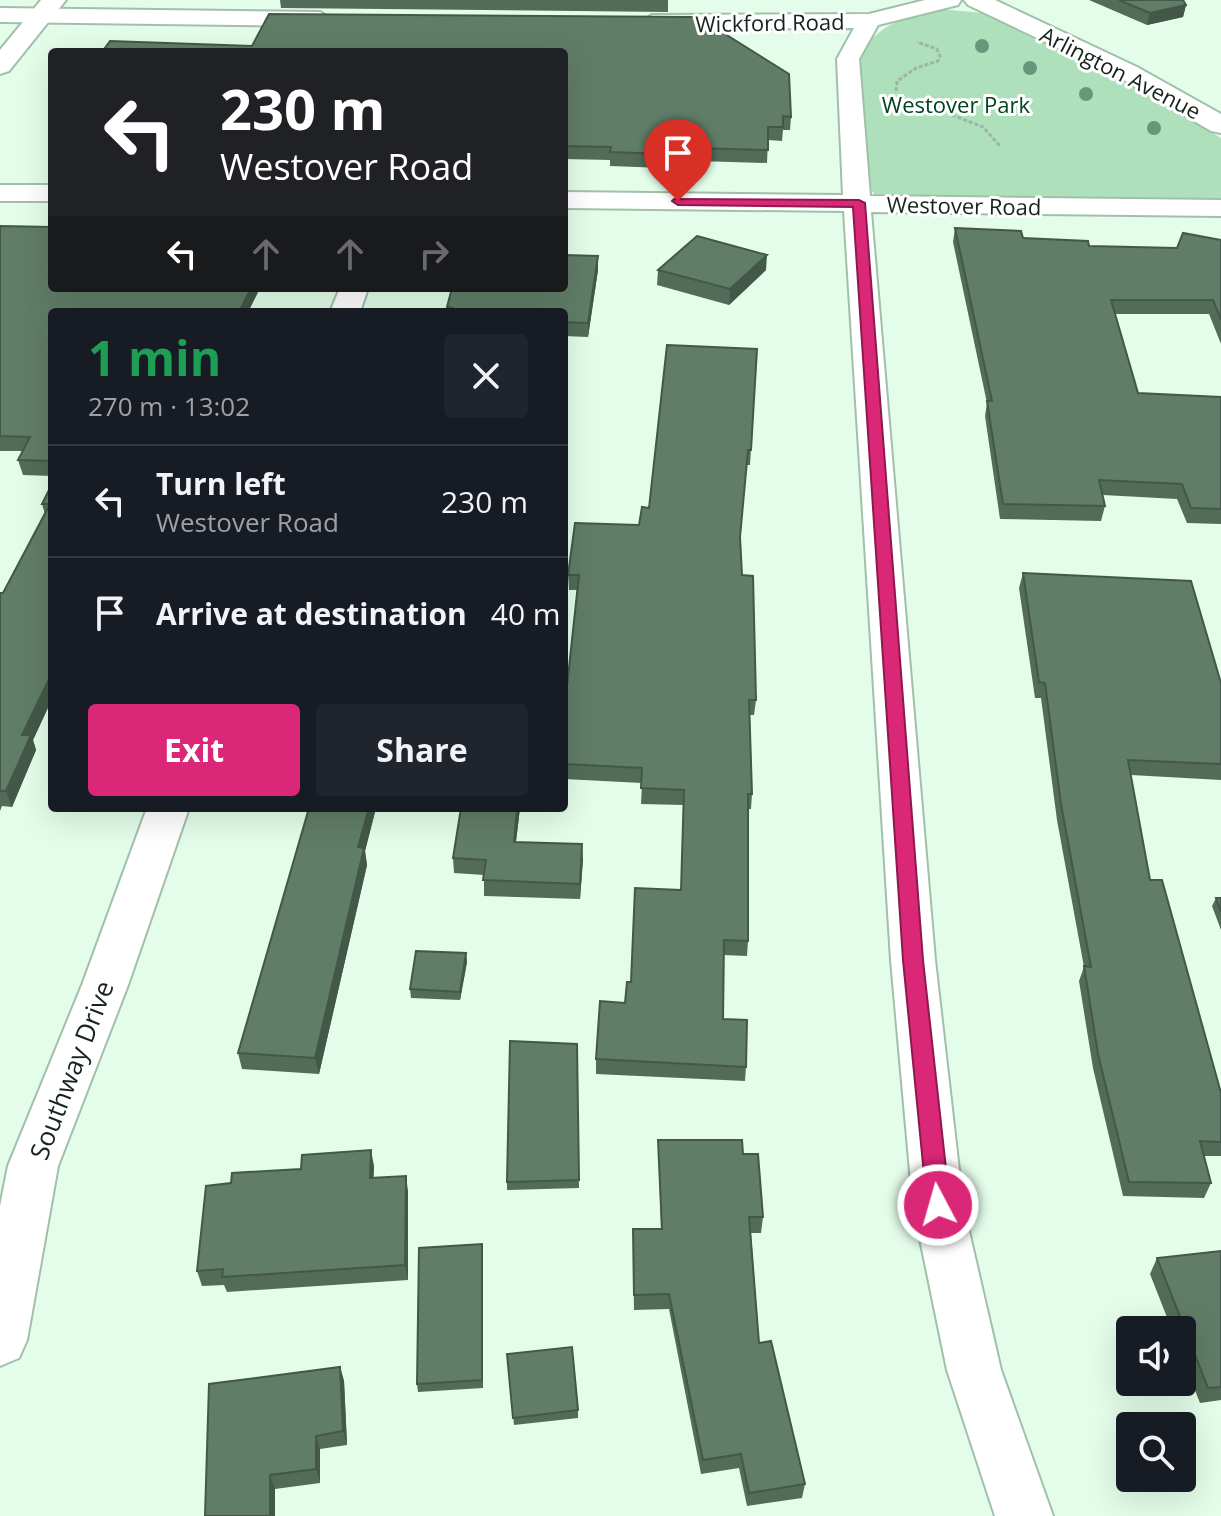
<!DOCTYPE html>
<meta charset="utf-8">
<style>
:root{--surface:#171b24;--page:#20242c;--text:#f1f3f6;--muted:#9ea1a6;--line:#363941;--accent:#db2777}
body{margin:0;font-family:"Open Sans",sans-serif;background:var(--page);color:var(--text);height:100vh;display:flex;flex-direction:column;font-size:30px;white-space:nowrap}
*{box-sizing:border-box;margin:0}
p{font-size:26px;color:var(--muted)}
.icon{flex:none;width:44px;height:44px;fill:none;stroke:currentColor;stroke-width:2;stroke-linecap:round;stroke-linejoin:round}
.map{position:relative;flex:1;overflow:hidden}
.sheet{position:absolute;left:48px;top:308px;width:520px;height:504px;display:flex;flex-direction:column;background:var(--surface);border-radius:8px;box-shadow:0 8px 32px #0002}
.sheet>*{flex:none}
.guide{position:absolute;left:48px;top:48px;width:520px;height:244px;border-radius:8px;box-shadow:0 8px 32px #0002;background:#202124;color:#fff;overflow:hidden}
.tools{position:absolute;left:1116px;top:1316px;display:grid;gap:16px}
.tools a{display:grid;place-items:center;width:80px;height:80px;border-radius:8px;background:var(--surface);box-shadow:0 8px 32px #0002;font-size:40px}
.pin{position:absolute;display:grid;place-items:center;width:68px;height:68px;color:#fff;margin:-82px -34px;border-radius:50% 50% 50% 0;rotate:-45deg;box-shadow:0 0 8px #0007}
.pin .icon{rotate:45deg}
.me{position:absolute;width:88px;margin:-44px;rotate:354deg;stroke-linejoin:round;filter:drop-shadow(0 0 6px #0008)}
.turn{display:flex;align-items:center;gap:28px;height:168px;padding:0 40px;font-size:36px}
.turn .icon{width:104px;height:104px;stroke-width:2.5}
.turn b{display:block;font-size:56px;line-height:68px}
.lanes{display:flex;align-items:center;height:76px;padding:0 40px;background:#0003;justify-content:center;gap:40px;direction:ltr}
.lanes .off{opacity:.35}
.round{display:grid;place-items:center;flex:none;width:84px;height:84px;border-radius:8px;background:var(--page)}
.summary{display:flex;align-items:center;justify-content:space-between;height:136px;padding:0 40px}
h1{font-size:48px;font-weight:700;line-height:60px;color:#1e9e55}
.cta{display:flex;gap:16px;margin-top:auto;padding:16px 40px}
.cta a{flex:1;height:92px;border-radius:8px;background:var(--accent);color:#fff;font-size:32px;font-weight:700;line-height:92px;text-align:center}
.cta a+a{background:var(--page);color:var(--text)}
ul{padding:0;list-style:none}
li{display:flex;align-items:center;gap:24px;height:112px;padding:0 40px;border-top:2px solid var(--line)}
li div{flex:1}
li b{display:block;font-size:30px}
li em{font-style:normal}
.map>svg:first-child{display:block}
</style>
<div class="map">
<svg width="1221" height="1516" viewBox="0 0 1221 1516">
<rect width="100%" height="100%" fill="#e3fdea"/>
<path fill="#ade0bb" d="M939 9 983 13 1144 92 1221 138V202L887 198 875 195 870 188 858 58C877 24 903 18 939 9Z"/>
<g fill="none" stroke-linecap="round" stroke-linejoin="round">
<g stroke="#a1c0a9" stroke-width="4">
<g id="street">
<path d="M925 0H961L958 5 878 25 859 59 870 196 1221 200V216L871 212 935 960 963 1205 1001 1370 1053 1516H995L947 1370 913 1205 891 960 844 211 564 208V192L843 195 837 59 854 28 652 29 641 22 652 15 869 14Z"/>
<path d="M0 8 320 12 331 19 320 26 0 22Z"/>
<rect x="0" y="185" width="52" height="16"/>
<path d="M340 288H368L360 312H330Z"/>
<path d="M147 808H189L128 985 58 1166 27 1340 19 1358 0 1366V1206L8 1166 82 985Z"/>
</g>
</g>
<g stroke="#a1c0a9" stroke-width="4">
<g id="secondary">
<path d="M41 0H66L9 71 0 74V50Z"/>
<path d="M964 0H995L1137 67 1221 114V133L1211 131 1119 77 968 5Z"/>
</g>
</g>
<g stroke="#9fb4a5" stroke-width="3" stroke-dasharray="4 2" stroke-linecap="butt">
<path d="M896 91 897 81 916 68 938 61 940 56 937 49 917 42"/>
<path d="M952 115 983 127 1001 147"/>
</g>
<use href="#street" fill="#fff" fill-rule="evenodd"/>
<use href="#secondary" fill="#fff" fill-rule="evenodd"/>
</g>
<g fill="#67977b">
<circle cx="982" cy="46" r="7"/>
<circle cx="1030" cy="68" r="7"/>
<circle cx="1086" cy="94" r="7"/>
<circle cx="1154" cy="128" r="7"/>
</g>
<g fill="#536c59">
<path d="M280 0H668V12L281 8Z"/>
<path d="M1089 0H1183L1186 5 1183 17 1147 25Z"/>
<path d="M564 52 791 117 790 130H783L782 141 768 140 767 163 665 160 664 168 610 166V160L564 159Z"/>
<path d="M0 226 52 288H260L248 312H52V476L23 475 18 460 23 451H0Z"/>
<path d="M955 228 1089 246 1177 248 1221 240V344L1209 314H1115L1138 393 1221 397V524L1187 523 1177 499 1103 495 1105 506 1101 521 1000 519 985 416 987 403 953 242Z"/>
<path d="M598 270 588 337 564 336V312H447V307Z"/>
<path d="M658 270H766L729 305 657 285Z"/>
<path d="M757 349 750 465H747L740 540 742 575 756 700 754 715H750L752 794 751 809H748V941L747 956 723 955V1019L746 1067 745 1081 596 1074V1059L625 1003 631 982 681 890 683 805 641 804 642 783 564 779V714L577 590H569L568 575 639 525 649 508Z"/>
<path d="M52 484V699L33 740 36 750 12 807 2 806 0 811V593H3L45 514 42 504Z"/>
<path d="M1023 573 1221 683V780L1131 775 1150 880 1221 1093V1156H1204L1211 1183 1204 1198 1123 1196 1093 1068 1079 981 1084 967 1057 820 1041 698H1035L1019 588Z"/>
<path d="M309 808H376L365 851 367 865 319 1074 242 1069 238 1053Z"/>
<path d="M461 808H520L516 842 583 859 580 899 484 896V875L454 873 453 858Z"/>
<path d="M1216 898H1221V930L1212 906Z"/>
<path d="M466 953 467 962 460 1000 411 998 410 989Z"/>
<path d="M577 1044 579 1188 507 1190V1182Z"/>
<path d="M658 1140 743 1154 763 1217 761 1233H751L759 1343 805 1484 802 1498 747 1506 739 1468 701 1474 669 1309 634 1310 633 1245 661 1229Z"/>
<path d="M374 1166 373 1178 408 1191V1280L227 1292 224 1285 202 1286 197 1271 231 1183Z"/>
<path d="M1221 1251V1400L1200 1403 1182 1357V1330H1172L1150 1274 1157 1258Z"/>
<path d="M483 1252V1388L418 1392 417 1384Z"/>
<path d="M507 1354 578 1410V1418L514 1425Z"/>
<path d="M340 1367 344 1381 347 1445 320 1449V1483L275 1489 205 1516Z"/>
</g>
<g fill="#435849">
<path d="M1186 5 1183 17 1147 25 1150 13Z"/>
<path d="M767 255 766 270 729 305 730 289Z"/>
<path d="M598 256V270L588 337V323Z"/>
<path d="M251 288H260L248 312H239Z"/>
<path d="M52 673V699L33 740 36 750 12 807 6 791 22 735Z"/>
<path d="M369 808H376L365 851 367 865 319 1074 315 1058 358 847Z"/>
<path d="M517 808H520L514 857V842Z"/>
<path d="M582 844 583 859 580 899V884Z"/>
<path d="M466 953 467 962 460 1000V992Z"/>
<path d="M371 1150 374 1166 373 1194 370 1178Z"/>
<path d="M406 1176 408 1191V1280L405 1265Z"/>
<path d="M482 1244 483 1252V1388L482 1380Z"/>
<path d="M340 1367 344 1381 347 1445 343 1431Z"/>
<path d="M316 1436 320 1449V1483L316 1469Z"/>
<path d="M270 1475 275 1489V1516H270Z"/>
</g>
<g fill="#607d68" stroke="#435849" stroke-width="2">
<path d="M1119 0H1183L1186 5 1150 13Z"/>
<path d="M269 14 698 17 789 74 791 117 783 116V127H768V150L666 147 665 154 610 152 611 147 564 146V52H102L110 41 252 46Z"/>
<path d="M0 226 52 227V288H251L239 312H52V461L18 460 30 437 0 436Z"/>
<path d="M955 228 1021 231 1023 238 1088 241 1089 246 1177 248 1183 233 1221 240V320L1213 300H1111L1138 393 1221 397V509L1191 508 1182 484 1099 480 1105 506 1003 504 987 401H992Z"/>
<path d="M697 236 767 255 730 289 658 270Z"/>
<path d="M564 255 598 256 588 323 564 322V312H452L453 308 447 307 452 288H564Z"/>
<path d="M667 345 757 349 751 450H748L740 537 742 575 753 576 756 700H749L752 794H748V941L724 940 723 1019 747 1020 746 1067 596 1059 600 1001 625 1003 627 982H631L635 888 681 890 684 790 641 788 642 768 564 764V714L579 575H568L575 523 639 525 642 507 649 508Z"/>
<path d="M52 484V673L22 735H31L6 791H0V593H3L50 504H42Z"/>
<path d="M1023 573 1191 581 1221 683V764L1128 760 1150 880H1162L1221 1093V1142L1200 1141 1211 1183 1129 1182 1098 1054 1084 966 1091 967 1061 804 1045 683 1039 682Z"/>
<path d="M309 808H369L358 847 364 848 315 1058 238 1053Z"/>
<path d="M461 808H517L514 842 582 844 580 884 483 880 486 860 453 858Z"/>
<path d="M1216 898H1221V912Z"/>
<path d="M416 951 466 953 460 992 410 989Z"/>
<path d="M510 1041 577 1044 579 1180 507 1182Z"/>
<path d="M658 1140H742L743 1154H758L763 1217H749L759 1343 771 1341 805 1484 749 1493 741 1454 703 1460 669 1294 634 1295 633 1229H662Z"/>
<path d="M371 1150 370 1178 406 1176 405 1265 222 1277 223 1269 197 1271 206 1186 231 1183 232 1173 301 1169 302 1155Z"/>
<path d="M482 1244V1380L417 1384 419 1248Z"/>
<path d="M1221 1251V1387L1208 1388 1157 1258Z"/>
<path d="M572 1347 578 1410 513 1418 507 1354Z"/>
<path d="M340 1367 343 1431 316 1436V1469L270 1475V1516H205L209 1384Z"/>
</g>
<path fill="#db2777" stroke="#8e194d" stroke-width="2" d="M674 199 859 200 865 203 923 960 950 1205 946 1212 938 1215 930 1212 927 1205 903 960 853 207 678 205 672 201Z"/>
<g text-anchor="middle" dominant-baseline="central" stroke-width="6" stroke-linejoin="round" paint-order="stroke">
<g font-size="22" fill="#18241b" stroke="#fff">
<text transform="translate(770 22) rotate(-1)">Wickford Road</text>
<text transform="translate(1121 72) rotate(27)">Arlington Avenue</text>
<text transform="translate(964 205) rotate(1)">Westover Road</text>
</g>
<g font-size="22" fill="#014421" stroke="#fff">
<text x="956" y="104">Westover Park</text>
</g>
<g font-size="26" fill="#18241b" stroke="#fff">
<text transform="translate(71 1070) rotate(-69)">Southway Drive</text>
</g>
</g>
</svg>
<div class="tools">
<a><svg class="icon" aria-label="sound" viewBox="0 0 24 24"><path d="M4 9h4l5-4v14l-5-4H4zM17 9q2 3 0 6"/></svg></a>
<a><svg class="icon" aria-label="search" viewBox="0 0 24 24"><circle cx="10" cy="10" r="6"/><path d="M15 15l6 6"/></svg></a>
</div>
<div class="pin" style="left:678px;top:201px;background:#d93025"><svg class="icon" aria-label="arrive" viewBox="0 0 24 24"><path d="M6 21V4h12l-3 4 3 4H6"/></svg></div>
<svg class="me" style="left:938px;top:1205px" viewBox="-20 -20 40 40"><circle r="17" fill="#db2777" stroke="#fff" stroke-width="3"/><path d="M0-11L8 9 0 5-8 9z" fill="#fff"/></svg>
<div class="guide">
<div class="turn"><svg class="icon" aria-label="left" viewBox="0 0 24 24"><path d="M17 20v-9H6M10 6l-5 5 5 5"/></svg><div><b>230 m</b>Westover Road</div></div>
<div class="lanes"><svg class="icon" aria-label="left" viewBox="0 0 24 24"><path d="M17 20v-9H6M10 6l-5 5 5 5"/></svg><svg class="icon off" aria-label="ahead" viewBox="0 0 24 24"><path d="M12 20V5M6 11l6-6 6 6"/></svg><svg class="icon off" aria-label="ahead" viewBox="0 0 24 24"><path d="M12 20V5M6 11l6-6 6 6"/></svg><svg class="icon off" aria-label="right" viewBox="0 0 24 24"><path d="M7 20v-9h11M14 6l5 5-5 5"/></svg></div>
</div>
<section class="sheet">
<div class="summary"><div><h1>1 min</h1><p>270 m · 13:02</p></div><a class="round"><svg class="icon" aria-label="close" viewBox="0 0 24 24"><path d="M6 6l12 12M18 6L6 18"/></svg></a></div>
<ul>
<li><svg class="icon" aria-label="left" viewBox="0 0 24 24"><path d="M17 20v-9H6M10 6l-5 5 5 5"/></svg><div><b>Turn left</b><p>Westover Road</p></div><em>230 m</em></li>
<li><svg class="icon" aria-label="arrive" viewBox="0 0 24 24"><path d="M6 21V4h12l-3 4 3 4H6"/></svg><div><b>Arrive at destination</b></div><em>40 m</em></li>
</ul>
<div class="cta"><a>Exit</a><a>Share</a></div>
</section>
</div>
